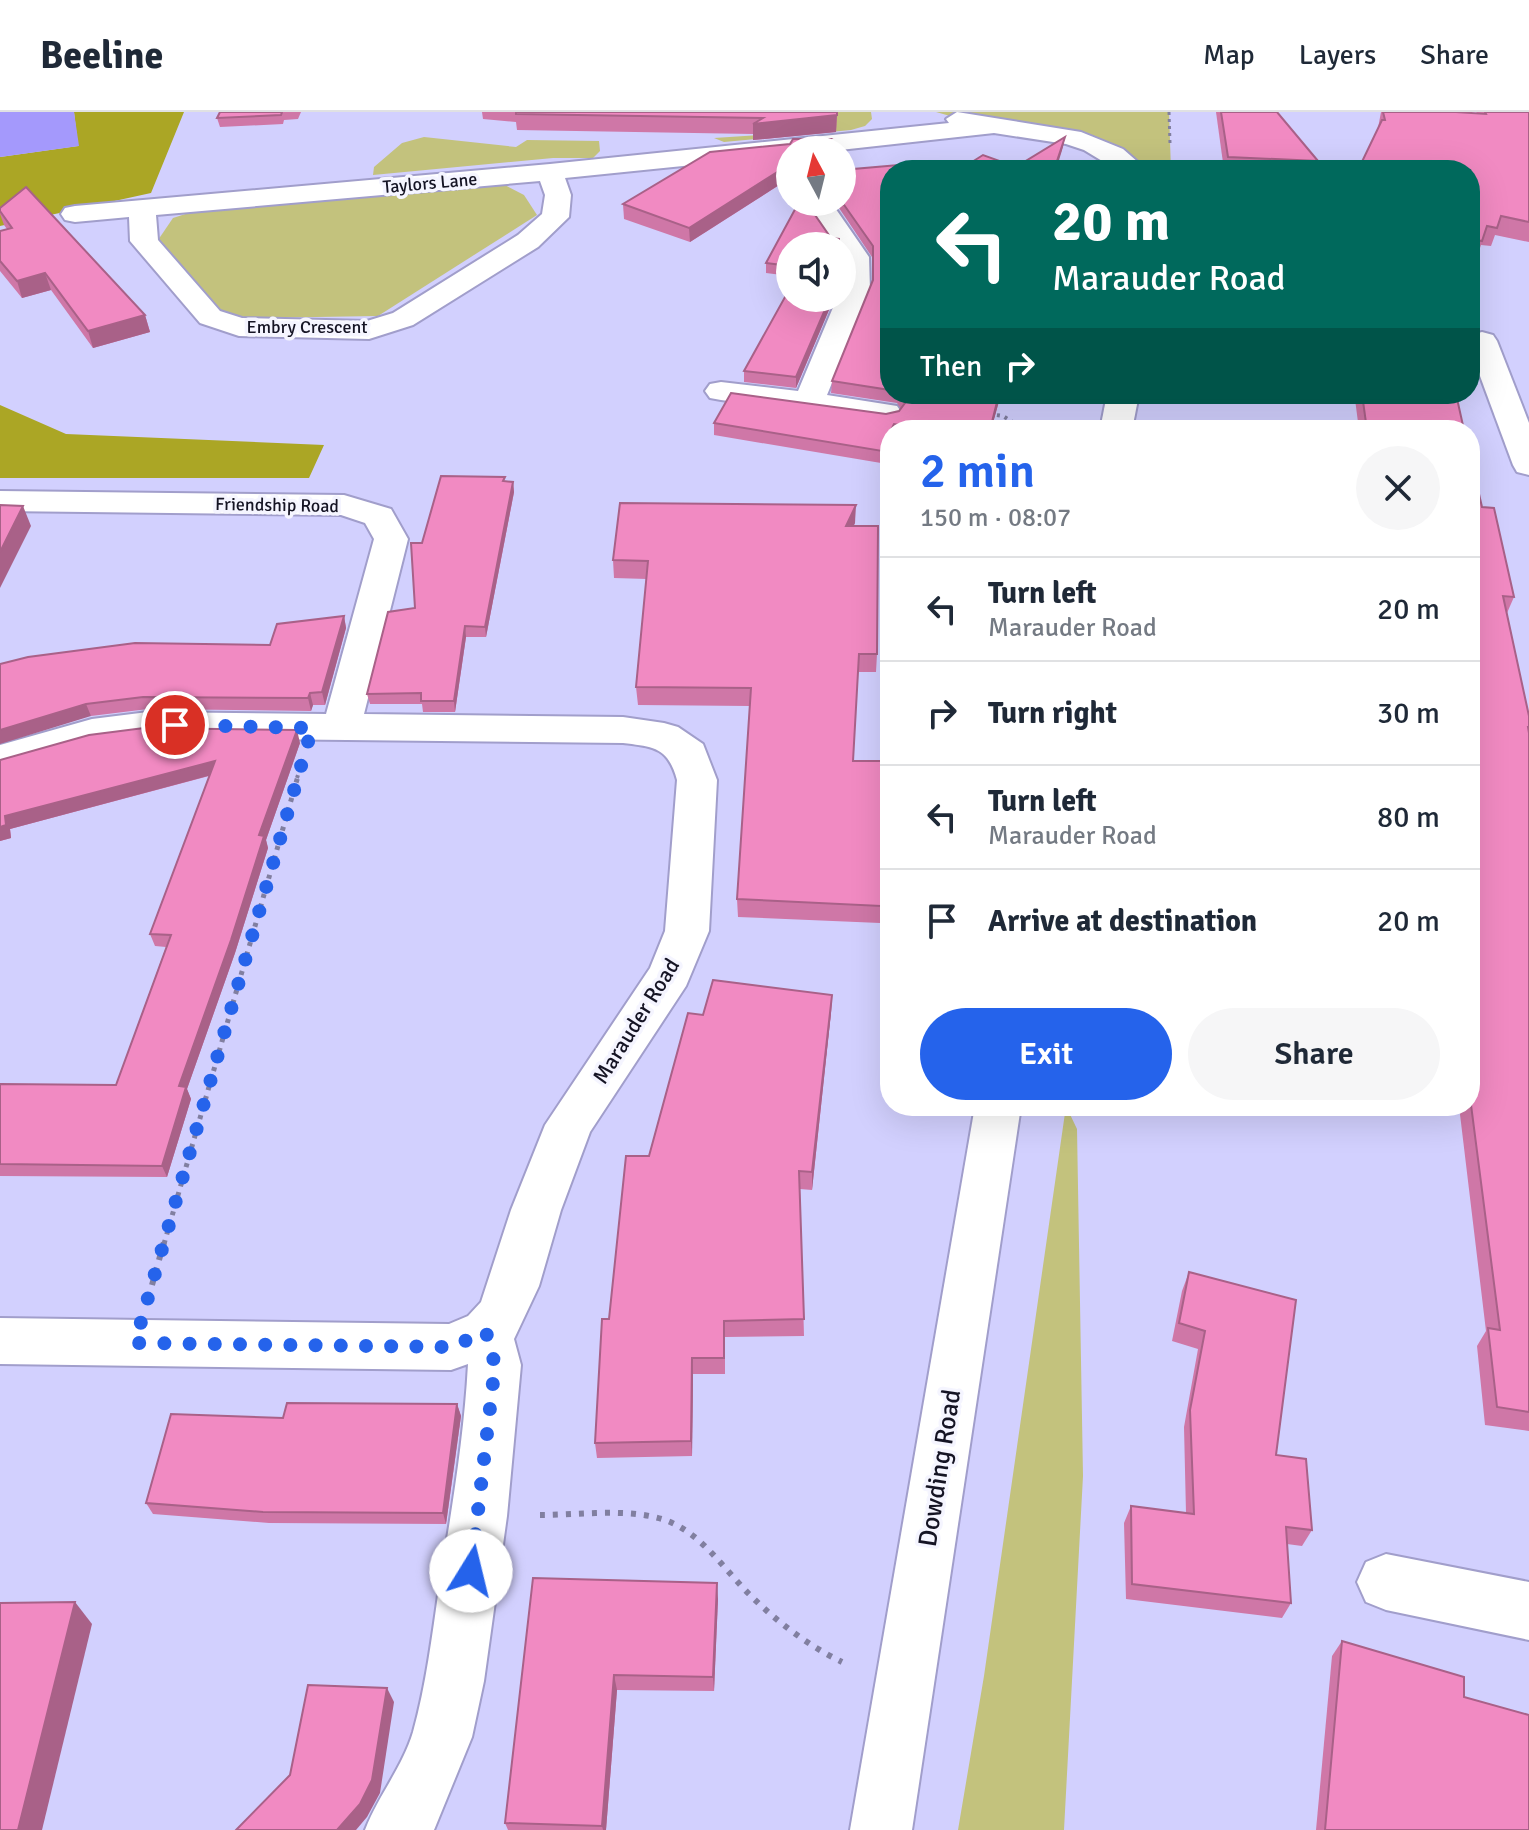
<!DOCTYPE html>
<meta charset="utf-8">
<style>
:root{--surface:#fff;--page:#f6f6f7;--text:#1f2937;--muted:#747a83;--line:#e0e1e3;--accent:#2563eb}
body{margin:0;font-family:Signika,sans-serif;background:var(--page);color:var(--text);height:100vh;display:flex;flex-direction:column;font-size:30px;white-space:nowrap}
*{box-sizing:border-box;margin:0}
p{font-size:26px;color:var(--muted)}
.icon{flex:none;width:44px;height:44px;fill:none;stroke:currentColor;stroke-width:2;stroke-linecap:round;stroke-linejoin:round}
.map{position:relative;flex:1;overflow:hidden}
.side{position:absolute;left:880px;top:308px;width:600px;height:696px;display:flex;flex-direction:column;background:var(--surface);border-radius:32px;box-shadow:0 8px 32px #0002}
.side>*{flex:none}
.hud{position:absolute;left:880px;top:48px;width:600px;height:244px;border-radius:32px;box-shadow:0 8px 32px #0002;background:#00695c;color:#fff;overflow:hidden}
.needle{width:52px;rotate:353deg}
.fabs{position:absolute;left:776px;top:24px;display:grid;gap:16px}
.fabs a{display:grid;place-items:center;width:80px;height:80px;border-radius:50%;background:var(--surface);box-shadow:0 8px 32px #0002;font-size:40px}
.pin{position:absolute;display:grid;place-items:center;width:68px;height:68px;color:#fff;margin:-34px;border:4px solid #fff;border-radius:50%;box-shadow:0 2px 8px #0007}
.me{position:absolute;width:88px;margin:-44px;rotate:9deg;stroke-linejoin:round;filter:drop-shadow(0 0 6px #0008)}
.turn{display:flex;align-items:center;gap:28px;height:168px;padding:0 40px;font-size:36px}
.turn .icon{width:104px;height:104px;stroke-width:2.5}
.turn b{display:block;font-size:56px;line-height:68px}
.then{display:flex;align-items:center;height:76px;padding:0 40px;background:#0003;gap:16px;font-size:30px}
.round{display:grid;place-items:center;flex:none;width:84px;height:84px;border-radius:42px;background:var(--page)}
.headline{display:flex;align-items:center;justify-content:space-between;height:136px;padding:0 40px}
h1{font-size:48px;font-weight:600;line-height:60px;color:var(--accent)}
.action{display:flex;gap:16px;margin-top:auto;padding:16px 40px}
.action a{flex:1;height:92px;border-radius:48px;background:var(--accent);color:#fff;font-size:32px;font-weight:600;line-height:92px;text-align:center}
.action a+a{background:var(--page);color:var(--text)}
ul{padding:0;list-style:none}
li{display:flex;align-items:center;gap:24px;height:104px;padding:0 40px;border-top:2px solid var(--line)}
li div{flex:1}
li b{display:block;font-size:30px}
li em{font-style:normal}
header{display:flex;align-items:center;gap:48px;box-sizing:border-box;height:112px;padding:0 40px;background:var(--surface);border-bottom:2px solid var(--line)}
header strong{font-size:38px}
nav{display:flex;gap:44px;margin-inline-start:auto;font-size:28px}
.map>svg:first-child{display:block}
</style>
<header>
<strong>Beeline</strong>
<nav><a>Map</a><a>Layers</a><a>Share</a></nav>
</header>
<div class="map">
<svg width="1529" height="1718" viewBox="0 0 1529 1718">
<rect width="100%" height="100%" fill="#d2d0fe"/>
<g fill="#c3c27d">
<path d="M814 0H871L872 7 865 14 851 18 724 30 714 26 776 22Z"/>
<path d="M936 0H1169L1171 58H1134L1090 31 989 15Z"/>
<path d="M424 25 516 35 527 28 599 29 600 39 593 46H553L373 63 374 55 402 31Z"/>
<path d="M501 71 524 83 537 103 378 204 248 206 209 196 156 131 173 106 201 97Z"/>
<path d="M1066 994 1077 1017 1083 1364 1064 1718H958L984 1564Z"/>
</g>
<g fill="#aba625">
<path d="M74 0H184L151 81 0 114V45L78 34Z"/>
<path d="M0 293 66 322 324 333 309 366H0Z"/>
</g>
<path fill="#a499fc" d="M0 0H74L79 34 0 45Z"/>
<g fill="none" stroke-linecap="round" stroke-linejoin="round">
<g stroke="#a19ecb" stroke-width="4">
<g id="minor">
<path d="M957 0 1081 20 1123 37 1147 58H1117L1084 38 1066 32 994 21 840 38H790V43L565 66 571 83 569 105 538 135 413 213 369 227 239 224 200 211 130 129 129 105 75 110 65 108 61 102 65 96 75 94 550 52 949 11 946 7ZM540 69 545 83 542 102 518 123 393 201 367 209 242 206 220 199 158 128 156 103Z"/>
<path d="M803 90H831L869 145 870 178 827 283 897 294 902 301 897 308 886 311 721 288 710 286 705 279 710 272 721 270 798 279 837 186H842V134H833Z"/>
<path d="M1482 220 1493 223 1497 229 1529 311V363L1517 360 1513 353 1470 237 1471 223Z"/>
<path d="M1107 282H1139L1132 318H1100Z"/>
<path d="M0 379 344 383 391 397 408 427 364 602 623 605 664 611 678 615 703 632 717 668 709 819 686 874 590 1020 561 1098 539 1174 514 1227 521 1253 507 1404 484 1569 472 1625 434 1718H365C378 1684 402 1656 413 1620 426 1573 432 1524 439 1476 451 1402 464 1327 468 1252L451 1258 0 1252V1206L449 1212 468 1204 481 1190 511 1098 545 1013 650 856 665 819 677 668C668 635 654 635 623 631L148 626 93 633 0 659V633L92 607 148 600 326 602 374 427 365 411 341 403 0 399Z"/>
<path d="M975 994H1021L912 1718H850Z"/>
<path d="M1386 1442 1529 1470V1528L1386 1498 1366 1490 1357 1470 1366 1450Z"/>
</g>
</g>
<path stroke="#817fa0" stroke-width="3" stroke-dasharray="3 4" stroke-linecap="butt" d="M1169 0 1170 31"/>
<g stroke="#817fa0" stroke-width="4" stroke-dasharray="3 5" stroke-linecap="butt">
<path d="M989 302 1003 304 1025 318"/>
<path d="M297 666 298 663"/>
</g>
<path stroke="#817fa0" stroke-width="5" stroke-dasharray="4 6" stroke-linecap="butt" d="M164 1132 298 664"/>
<g stroke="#817fa0" stroke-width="6" stroke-dasharray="5 8" stroke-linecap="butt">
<path d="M152 1173 164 1130"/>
<path d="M540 1403C579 1403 624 1396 662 1407 700 1419 722 1455 749 1482 776 1509 807 1533 842 1550"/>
</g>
<use href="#minor" fill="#fff" fill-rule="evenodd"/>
</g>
<g fill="#cf77a7">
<path d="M220 0H301L298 7 284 8 283 12 220 15 217 6Z"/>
<path d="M482 0H837L836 20 753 28V22L517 18 516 10 483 7Z"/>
<path d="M1216 0H1277L1318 49 1316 58H1224Z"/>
<path d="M1381 0 1476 1 1477 0H1529V130L1495 123 1491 134 1481 133 1476 148 1470 147V58L1378 16Z"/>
<path d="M790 38V66L690 130 624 107 623 92Z"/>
<path d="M890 58V282H1001L991 318H890L881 351 714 323V311L886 302 899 299 901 297 897 291 831 281 832 269 873 170 872 145 835 90H842Z"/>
<path d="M0 96 145 203 150 220 93 236 51 178 22 186 0 159V119L7 117 4 113 0 102Z"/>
<path d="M790 134V164L766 161V151Z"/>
<path d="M790 186H834L796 276 744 270V259Z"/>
<path d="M1349 282H1456L1464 318H1359L1355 287 1349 286Z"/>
<path d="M1470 343 1482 395 1514 485 1507 501 1529 604V1319L1485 1313 1477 1234 1486 1219 1459 994H1470Z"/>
<path d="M505 369 513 370 514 380 486 525H466L455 600H423L422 592H370L367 582 415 496 422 431Z"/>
<path d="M855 411 853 414 877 542 876 560H858L853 649H890V770L881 769 880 811 738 805 737 787 750 594 638 593 636 575 647 467 614 466 613 448Z"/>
<path d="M344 504 346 516 325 593H313L311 599 148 597 91 604 0 552 270 533Z"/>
<path d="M300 631 266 728 268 736 235 841 187 977 191 987 167 1065 0 1064V972L116 973 166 835 155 834 150 822 209 664 10 717 11 726 0 729V648Z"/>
<path d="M832 883 831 901 812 1078 800 1077 804 1224 725 1225V1262H693L692 1344 597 1346 595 1331 609 1207 649 1044 703 903Z"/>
<path d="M1189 1160 1312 1418 1302 1434 1287 1432 1291 1491 1282 1506 1126 1487 1124 1411 1131 1394 1186 1401 1184 1315 1198 1237 1172 1229 1182 1179Z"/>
<path d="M457 1292 461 1304 446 1412 269 1411 153 1402 146 1391 283 1306Z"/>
<path d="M533 1466 718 1487 714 1579 617 1578 606 1718H508L505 1711Z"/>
<path d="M1342 1529 1464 1585 1529 1718H1316L1332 1544Z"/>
</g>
<g fill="#a96188">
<path d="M837 3 836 20 753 28V12Z"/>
<path d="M1065 25 1063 35 1056 58H1054Z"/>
<path d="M830 27 829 38H812Z"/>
<path d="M790 52V66L690 130 689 116Z"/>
<path d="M45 161 51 178 22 186 17 169Z"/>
<path d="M830 186H834L796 276V265Z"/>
<path d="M145 203 150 220 93 236 88 219Z"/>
<path d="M999 282H1001L991 318H990Z"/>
<path d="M890 321V331L881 351 882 339Z"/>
<path d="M513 370 514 380 486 525 485 515Z"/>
<path d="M856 393 855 411 846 432V414Z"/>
<path d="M23 394 31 414 0 476V440Z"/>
<path d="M344 504 346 516 325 593 322 580Z"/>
<path d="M465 514 466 525 455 600 454 589Z"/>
<path d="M310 581 313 593 311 599 308 586Z"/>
<path d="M86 592 91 604 0 632V618Z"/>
<path d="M297 618 300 631 266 728 268 736 235 841 187 977 191 987 167 1065 162 1054 179 974 259 723Z"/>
<path d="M215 649 219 661 10 717 11 726 0 729V715L5 704Z"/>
<path d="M832 883 831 901 812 1078V1060Z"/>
<path d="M692 1246 693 1262 692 1344 691 1329Z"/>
<path d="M457 1292 461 1304 446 1412 443 1401Z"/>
<path d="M717 1471 718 1487 714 1579 713 1565Z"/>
<path d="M75 1490 92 1512 42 1718H18Z"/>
<path d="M614 1563 617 1578 606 1718H603L602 1714Z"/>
<path d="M387 1576 394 1590 380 1681 367 1705 356 1718H337Z"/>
</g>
<g fill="#f18ac2" stroke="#a96188" stroke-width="2">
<path d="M220 0H282L281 3 217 6Z"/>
<path d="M516 0H837V3L753 12 763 6 516 2Z"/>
<path d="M1221 0H1277L1318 49 1228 45Z"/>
<path d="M1383 0H1456L1486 2 1485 0H1529V110L1501 104 1497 116 1487 114 1482 129 1470 127V58H1358L1382 8H1385Z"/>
<path d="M1065 25 1054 58H949L957 53 964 55 983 43 1016 55Z"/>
<path d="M793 27H830L812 38H790V52L689 116 623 92 710 40 790 32Z"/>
<path d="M910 52 914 58H890V278L832 269 873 168V134L842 90V58Z"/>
<path d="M26 75 145 203 88 219 45 161 17 169 0 149V119L12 116 0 99V96Z"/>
<path d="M799 90H806L831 126 839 127V134H790V154L766 151Z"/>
<path d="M790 176V186H830L796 265 744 259Z"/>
<path d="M731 281 886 302 899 299 905 291 900 282H999L990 318H931L894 312 891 318H890V321L882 339 714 311Z"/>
<path d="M1362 282H1456L1464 318H1367Z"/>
<path d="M1470 343 1482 395 1494 396 1514 485 1503 484 1529 604V615H1528L1529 621V1300L1497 1295 1488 1216 1500 1218 1470 985Z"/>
<path d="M441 364 505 365 503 369 513 370 485 515 465 514 454 589H421V581L367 582 388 500 415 496 411 431H422Z"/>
<path d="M620 391 856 393 846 414H878L877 542H859L853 649H890V752H881V794L737 787 751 576 636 575 648 449 613 448Z"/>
<path d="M0 393 23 394 0 440Z"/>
<path d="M344 504 322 580 310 581 308 586 143 585 86 592 0 618V552L28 545 135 531 270 533 277 512Z"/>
<path d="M144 616 297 618 259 723 264 724 231 828 179 974 186 975 162 1054 0 1052V972L116 973 171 823 150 822 215 649 5 704 6 713 0 715V648L89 623Z"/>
<path d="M713 868 832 883 812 1060 799 1059 804 1207 724 1209V1246H692L691 1329 595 1331 602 1207H609L626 1044H649L688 901 703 903Z"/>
<path d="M1189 1160 1296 1188 1276 1343 1306 1347 1312 1418 1286 1415 1291 1491 1132 1472 1131 1394 1194 1402 1190 1298 1205 1219 1179 1211Z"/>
<path d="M287 1291 457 1292 443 1401 263 1400 146 1391 171 1302 283 1306Z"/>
<path d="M533 1466 717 1471 713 1565 614 1563 602 1714 505 1711Z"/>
<path d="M75 1490 18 1718H0V1491Z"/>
<path d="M1342 1529 1464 1565V1585L1529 1603V1718H1325Z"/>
<path d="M308 1573 387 1576 372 1668 360 1692 337 1718H236L290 1663Z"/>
</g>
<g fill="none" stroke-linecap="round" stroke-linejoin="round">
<path stroke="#2563eb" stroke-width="14" stroke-dasharray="0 25.2" d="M175 613 312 616 135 1231 451 1235 486 1220 495 1253 471 1459"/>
</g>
<g text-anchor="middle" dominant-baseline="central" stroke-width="7" stroke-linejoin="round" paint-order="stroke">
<g font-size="18" fill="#151424" stroke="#f5f5ff">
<text transform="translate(430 71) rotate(-5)">Taylors Lane</text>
<text x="307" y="215">Embry Crescent</text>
<text transform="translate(277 393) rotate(1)">Friendship Road</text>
</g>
<g font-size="22" fill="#151424" stroke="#f5f5ff">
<text transform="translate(636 909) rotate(-58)">Marauder Road</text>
</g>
<g font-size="26" fill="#151424" stroke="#f5f5ff">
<text transform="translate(940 1356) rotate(-81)">Dowding Road</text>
</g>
</g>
</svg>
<div class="fabs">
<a><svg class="needle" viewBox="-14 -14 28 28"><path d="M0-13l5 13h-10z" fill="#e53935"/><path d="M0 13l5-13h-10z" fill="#747a83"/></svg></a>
<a><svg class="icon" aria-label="sound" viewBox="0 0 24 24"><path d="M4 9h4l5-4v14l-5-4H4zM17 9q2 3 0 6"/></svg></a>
</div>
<div class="pin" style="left:175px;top:613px;background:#d93025"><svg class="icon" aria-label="arrive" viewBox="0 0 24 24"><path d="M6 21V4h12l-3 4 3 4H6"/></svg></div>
<svg class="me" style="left:471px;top:1459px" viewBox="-20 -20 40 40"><circle r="19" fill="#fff"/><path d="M0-13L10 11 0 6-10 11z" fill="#2563eb"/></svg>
<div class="hud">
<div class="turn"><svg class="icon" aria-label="left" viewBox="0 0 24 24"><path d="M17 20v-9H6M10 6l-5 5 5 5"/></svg><div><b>20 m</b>Marauder Road</div></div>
<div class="then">Then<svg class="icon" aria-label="right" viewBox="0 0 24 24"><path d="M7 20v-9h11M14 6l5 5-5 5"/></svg></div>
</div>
<section class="side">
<div class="headline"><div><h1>2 min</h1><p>150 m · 08:07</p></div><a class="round"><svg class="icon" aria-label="close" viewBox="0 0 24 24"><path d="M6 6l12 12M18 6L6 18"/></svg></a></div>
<ul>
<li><svg class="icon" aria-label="left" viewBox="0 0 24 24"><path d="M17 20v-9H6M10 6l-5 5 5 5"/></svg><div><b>Turn left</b><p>Marauder Road</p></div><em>20 m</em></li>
<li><svg class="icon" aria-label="right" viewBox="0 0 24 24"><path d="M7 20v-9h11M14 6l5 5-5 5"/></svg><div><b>Turn right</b></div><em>30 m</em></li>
<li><svg class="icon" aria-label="left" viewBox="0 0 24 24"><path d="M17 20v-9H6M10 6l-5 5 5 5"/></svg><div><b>Turn left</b><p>Marauder Road</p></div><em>80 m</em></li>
<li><svg class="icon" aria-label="arrive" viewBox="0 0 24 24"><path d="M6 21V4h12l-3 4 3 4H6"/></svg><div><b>Arrive at destination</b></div><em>20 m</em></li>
</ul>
<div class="action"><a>Exit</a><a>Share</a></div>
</section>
</div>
